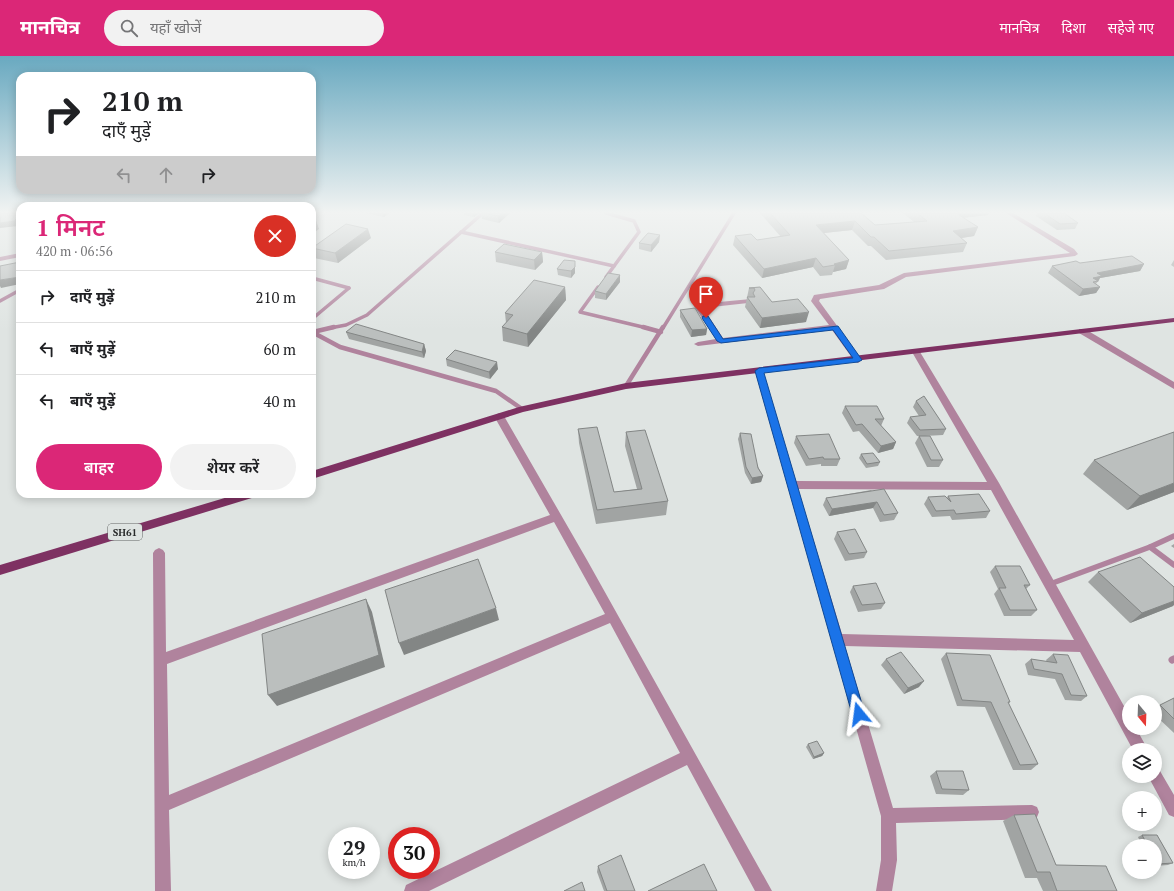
<!DOCTYPE html>
<html lang="hi">
<meta charset="utf-8">
<style>
:root{--surface:#fff;--page:#f2f2f2;--text:#202124;--muted:#757577;--line:#e0e0e0;--accent:#db2777}
body{margin:0;font-family:"PT Serif","Noto Sans Devanagari",serif;background:var(--page);color:var(--text);height:100vh;display:flex;flex-direction:column;font-size:15px;white-space:nowrap}
*{box-sizing:border-box;margin:0}
p{font-size:13px;color:var(--muted)}
.icon{flex:none;width:22px;height:22px;fill:none;stroke:currentColor;stroke-width:2;stroke-linecap:round;stroke-linejoin:round}
.map{position:relative;flex:1;overflow:hidden}
.sheet{position:absolute;left:16px;top:146px;width:300px;height:296px;display:flex;flex-direction:column;background:var(--surface);border-radius:12px;box-shadow:0 2px 10px #0003}
.sheet>*{flex:none}
.hud{position:absolute;left:16px;top:16px;width:300px;height:122px;border-radius:12px;box-shadow:0 2px 10px #0003;background:#fff;color:var(--text);overflow:hidden}
.needle{width:26px;rotate:161deg}
.tools{position:absolute;left:1122px;top:639px;display:grid;gap:8px}
.tools a{display:grid;place-items:center;width:40px;height:40px;border-radius:50%;background:var(--surface);box-shadow:0 2px 10px #0003;font-size:20px}
.speed{position:absolute;left:328px;top:771px;display:flex;gap:8px;font-size:20px;font-weight:700;text-align:center}
.speed>*{display:grid;place-content:center;width:52px;height:52px;border-radius:50%;background:var(--surface);box-shadow:0 2px 10px #0003;line-height:1}
.speed small{font-size:10px;font-weight:400}
.speed .limit{border:6px solid #d22;background:#fff;color:#111}
.pin{position:absolute;display:grid;place-items:center;width:34px;height:34px;color:#fff;margin:-41px -17px;border-radius:50% 50% 50% 0;rotate:-45deg;box-shadow:0 0 4px #0007}
.pin .icon{rotate:45deg}
.me{position:absolute;width:44px;margin:-22px;rotate:344deg;stroke-linejoin:round;filter:drop-shadow(0 0 3px #0008)}
.turn{display:flex;align-items:center;gap:14px;height:84px;padding:0 20px;font-size:18px}
.turn .icon{width:52px;height:52px;stroke-width:2.5}
.turn b{display:block;font-size:28px;line-height:34px}
.lanes{display:flex;align-items:center;height:38px;padding:0 20px;background:#0003;justify-content:center;gap:20px;direction:ltr}
.lanes .off{opacity:.35}
.round{display:grid;place-items:center;flex:none;width:42px;height:42px;border-radius:21px;background:var(--page)}
.head{display:flex;align-items:center;justify-content:space-between;height:68px;padding:0 20px}
h1{font-size:24px;font-weight:600;line-height:30px;color:var(--accent)}
.action{display:flex;gap:8px;margin-top:auto;padding:8px 20px}
.action a{flex:1;height:46px;border-radius:24px;background:var(--accent);color:#fff;font-size:16px;font-weight:600;line-height:46px;text-align:center}
.action a+a{background:var(--page);color:var(--text)}
ul{padding:0;list-style:none}
li{display:flex;align-items:center;gap:12px;height:52px;padding:0 20px;border-top:1px solid var(--line)}
li div{flex:1}
li b{display:block;font-size:15px}
li em{font-style:normal}
header{display:flex;align-items:center;gap:24px;box-sizing:border-box;height:56px;padding:0 20px;background:var(--accent);color:#fff}
header strong{font-size:19px}
nav{display:flex;gap:22px;margin-inline-start:auto;font-size:14px}
.search{width:280px;height:36px;background:var(--page);display:flex;align-items:center;gap:10px;box-sizing:border-box;padding:0 14px;border-radius:22px;color:var(--muted);font-size:15px}
.map>svg:first-child{display:block}
</style>
<header>
<strong>मानचित्र</strong>
<div class="search"><svg class="icon" aria-label="search" viewBox="0 0 24 24"><circle cx="10" cy="10" r="6"/><path d="M15 15l6 6"/></svg>यहाँ खोजें</div>
<nav><a>मानचित्र</a><a>दिशा</a><a>सहेजे गए</a></nav>
</header>
<div class="map">
<svg width="1174" height="835" viewBox="0 0 1174 835">
<rect width="100%" height="100%" fill="#dfe4e2"/>
<g fill="none" stroke-linecap="round" stroke-linejoin="round">
<g stroke="#b0839d" stroke-width="3.5">
<path d="M606 157 634 165 639 176 606 221"/>
<path d="M461 176 614 210"/>
<path d="M312 222 349 232"/>
<path d="M598 231 580 256 647 272"/>
<path d="M0 245 20 234"/>
<path d="M312 263 349 232"/>
<path d="M330 272 346 269 367 259 483 157"/>
<path d="M663 272 734 157"/>
</g>
<g stroke="#b0839d" stroke-width="4.5">
<path d="M643 271 661 276"/>
<path d="M312 276 340 291 496 335 522 353"/>
<path d="M313 276 334 271"/>
<path d="M626 330 663 271"/>
</g>
<g stroke="#b0839d" stroke-width="5.5">
<path d="M1174 480 1150 491 1174 509"/>
<path d="M1050 528 1150 491"/>
</g>
<path stroke="#b0839d" stroke-width="7" d="M1172 604 1174 603"/>
<g fill="#b0839d" fill-rule="evenodd">
<path d="M1006 157H1013L1074 193 1078 198 1075 200 906 221 884 233 820 243 819 245 862 304 858 307 855 306 832 274 698 290 694 288 698 286 716 283 694 250 698 248 751 243 752 245 748 247 703 252 723 282 829 269 811 245 814 239 879 229 904 217 1070 197Z"/>
<path d="M20 197V201L0 205V201Z"/>
<path d="M1079 273H1085L1174 326V333L1079 277Z"/>
<path d="M913 294H916L920 296 999 427 1129 659V672H1136L1148 694H1133L1080 596 845 590 893 752 1032 749 1037 751 1039 756 1037 761 1032 763 896 767 897 804 892 835H876L881 804V760L755 315 759 312 763 315 796 425 987 426 912 296ZM798 433 991 434 1074 584 842 578Z"/>
<path d="M499 357 504 360 587 504 772 835H755L687 709 429 835H404L406 829 680 697 610 567 169 754 171 835H155L153 497 155 494 159 492 163 494 165 497 166 596 550 459 494 360ZM554 466 605 558 169 739 167 608Z"/>
<path d="M1155 713 1160 715 1174 739V761L1169 759 1148 720H1155Z"/>
</g>
<g fill="#7e3162" fill-rule="evenodd">
<path d="M1174 262V266L626 333 523 356 312 423V415L519 351 626 327Z"/>
<path d="M238 438H256L255 441 0 519V509Z"/>
</g>
</g>
<g fill="#a1a4a3">
<path d="M365 157H389L384 161Z"/>
<path d="M464 157H479L474 161 464 159Z"/>
<path d="M481 157H510L499 167 482 163Z"/>
<path d="M760 157H861L875 169 914 166 903 157H989L988 159 963 162 978 171 974 180 961 182 967 187 963 196 886 204 871 190H868L852 174 824 177 849 204 846 213 833 216 832 219 820 220 813 211 762 222 733 189 735 180 757 184 781 181Z"/>
<path d="M1037 157H1064L1078 167 1075 173 1057 174 1036 160Z"/>
<path d="M660 179 659 186 651 196 639 193V187Z"/>
<path d="M371 182 338 207 314 202 312 194V192Z"/>
<path d="M495 196H542L543 206 535 214 496 206Z"/>
<path d="M1174 204V211L1171 209Z"/>
<path d="M575 205V217L571 222 558 219 557 213Z"/>
<path d="M1080 207 1144 208 1140 215 1100 222 1096 228 1100 231 1096 237 1079 240 1048 217 1052 210Z"/>
<path d="M620 226 606 244 595 242V235Z"/>
<path d="M565 231 566 244 528 291 503 285 502 271 506 267 505 257Z"/>
<path d="M760 231 772 246 806 266 760 272 745 251 749 232Z"/>
<path d="M680 254 707 273 706 279 691 281 680 261Z"/>
<path d="M346 276 424 288 426 295 424 302 349 283Z"/>
<path d="M446 303 498 313 490 323 447 310Z"/>
<path d="M916 345 946 373 943 379 925 380 943 404 939 411H927L915 387 919 380H917L907 367 910 361 919 360 913 351Z"/>
<path d="M845 350 884 363 881 370 896 386 893 393 878 397 859 375 853 376 842 357Z"/>
<path d="M578 373 614 436 637 433 625 390 626 376 668 445 666 459 596 468 579 387Z"/>
<path d="M740 377 763 420 761 426 751 428 745 417 738 383Z"/>
<path d="M796 380 840 403 837 410H821V408L806 410 794 387Z"/>
<path d="M861 398 880 406 878 410 866 412 859 402Z"/>
<path d="M1094 404 1174 436 1127 454 1083 418Z"/>
<path d="M871 434 898 457 894 464 880 466 873 452 829 460 823 449 826 442Z"/>
<path d="M948 440 990 455 986 462 952 464 950 460 932 461 924 448 928 441 947 442Z"/>
<path d="M837 476 867 496 864 502 845 505 834 483Z"/>
<path d="M1174 488V492L1171 490Z"/>
<path d="M995 510 1030 529 1026 533 1037 554 1031 560H1004L994 538 998 533 990 516Z"/>
<path d="M1098 516 1173 550 1130 567 1088 526Z"/>
<path d="M853 530 885 547 881 553 858 556 850 536Z"/>
<path d="M946 597 1010 646 1008 647 1038 708 1031 714H1013L985 651 957 650 941 603Z"/>
<path d="M1053 598 1087 640 1081 645 1065 644 1055 623 1028 619 1025 608 1031 603 1047 606 1046 604Z"/>
<path d="M886 603 919 631 904 638 881 609Z"/>
<path d="M1174 642V677L1155 659V652Z"/>
<path d="M808 688 824 697 822 700 813 703 806 691Z"/>
<path d="M936 715 969 734 963 739 936 738 930 720Z"/>
<path d="M1014 759 1056 809 1117 835H1043L1037 822H1025L1003 765Z"/>
<path d="M1142 779H1157L1173 807 1168 809 1155 810V790H1142L1138 781Z"/>
<path d="M598 810 635 835H604L597 816Z"/>
</g>
<g fill="#838685">
<path d="M20 157V167L18 170 0 172V167Z"/>
<path d="M383 157H389L384 161Z"/>
<path d="M473 157H479L474 161Z"/>
<path d="M502 157H510L499 167 498 160Z"/>
<path d="M952 157H989L988 159 949 163Z"/>
<path d="M316 164 319 173 312 178V167Z"/>
<path d="M855 165 852 174 814 178 816 169Z"/>
<path d="M978 171 974 180 949 184 953 175Z"/>
<path d="M368 173 371 182 338 207 335 197Z"/>
<path d="M660 179 659 186 651 196V189Z"/>
<path d="M542 196 543 206 535 214 534 204Z"/>
<path d="M816 202 813 211 762 222 764 213Z"/>
<path d="M849 204 846 213 833 216 835 209 834 208Z"/>
<path d="M1144 208 1140 215 1100 222 1098 226H1097L1098 225 1093 222 1097 217Z"/>
<path d="M575 211V217L571 222V215Z"/>
<path d="M620 219V226L606 244V238Z"/>
<path d="M20 221V228L1 232 0 230V224Z"/>
<path d="M565 231 566 244 528 291 527 278Z"/>
<path d="M1100 231 1096 237 1079 240 1083 233Z"/>
<path d="M809 256 806 266 760 272 762 262Z"/>
<path d="M707 273 706 279 691 281 692 274Z"/>
<path d="M424 288 426 295 424 302 422 296Z"/>
<path d="M497 306 498 313 490 323 489 316Z"/>
<path d="M896 386 893 393 878 397 881 390Z"/>
<path d="M763 420 761 426 751 428 752 422Z"/>
<path d="M1174 427V436L1127 454 1140 440Z"/>
<path d="M877 446 873 452 829 460 832 453Z"/>
<path d="M366 543 372 556 385 611 277 650 268 639Z"/>
<path d="M1174 545V549L1173 550 1130 567 1142 557Z"/>
<path d="M496 552 499 564 404 599 399 587Z"/>
<path d="M924 625 919 631 904 638 908 632Z"/>
<path d="M824 697 822 700 813 703 814 701Z"/>
</g>
<g fill="#bbbfbe" stroke="#838685">
<path d="M0 157H20L15 165 0 167Z"/>
<path d="M483 157H502L498 160Z"/>
<path d="M770 157H861L875 169 927 165 917 157H956L978 171 953 175 967 187 889 195 874 181H871L855 165 816 169 849 204 834 208 835 209 823 211 816 202 764 213 735 180 751 178 757 184 790 179Z"/>
<path d="M1044 157H1064L1078 167 1060 168Z"/>
<path d="M312 163 316 164 312 167Z"/>
<path d="M346 168 368 173 335 197 312 192Z"/>
<path d="M648 177 660 179 651 189 639 187Z"/>
<path d="M504 188 542 196 534 204 495 196Z"/>
<path d="M1132 200 1144 208 1097 217 1102 220 1093 222 1098 225 1093 226 1100 231 1083 233 1052 210 1076 205 1080 207Z"/>
<path d="M564 204 575 205V211L571 215 557 213Z"/>
<path d="M20 206V221L0 224V210Z"/>
<path d="M608 217 620 219 606 238 595 235Z"/>
<path d="M534 224 565 231 527 278 502 271 513 259 505 257Z"/>
<path d="M760 231 772 246 798 243 809 256 762 262 747 241H755L753 237 755 234 754 232H749Z"/>
<path d="M695 252 707 273 692 274 680 254Z"/>
<path d="M356 268 424 288 422 296 346 276Z"/>
<path d="M455 294 497 306 489 316 446 303Z"/>
<path d="M924 340 946 373 920 374 910 361 926 359 916 345Z"/>
<path d="M845 350H877L884 363H875L896 386 881 390 862 368 856 369Z"/>
<path d="M597 371 614 436 642 433 626 376 645 374 668 445 597 454 578 373Z"/>
<path d="M1174 376V427L1140 440 1094 404Z"/>
<path d="M740 377 751 378 758 412 763 420 752 422 746 411Z"/>
<path d="M829 378 840 403H824L823 401 809 403 796 380Z"/>
<path d="M919 380H930L943 404H931Z"/>
<path d="M873 397 880 406 867 408 861 398Z"/>
<path d="M884 433 898 457 884 459 877 446 832 453 826 442Z"/>
<path d="M979 438 990 455 956 458 954 454 936 455 928 441 945 440 951 446 948 440Z"/>
<path d="M855 473 867 496 849 498 837 476Z"/>
<path d="M1140 501 1174 531V545L1142 557 1098 516Z"/>
<path d="M478 503 496 552 399 587 385 534Z"/>
<path d="M995 510H1020L1030 529H1024L1037 554H1010L999 532H1006Z"/>
<path d="M876 527 885 547 862 549 853 530Z"/>
<path d="M366 543 379 599 268 639 262 578Z"/>
<path d="M901 596 924 625 908 632 886 603Z"/>
<path d="M946 597 990 599 1010 646H1008L1038 708 1020 709 991 646 962 644Z"/>
<path d="M1053 598 1068 599 1087 640 1071 639 1062 618 1034 613 1031 603 1057 607Z"/>
<path d="M1174 642V663L1160 649Z"/>
<path d="M817 685 824 697 814 701 808 688Z"/>
<path d="M936 715H963L969 734 942 733Z"/>
<path d="M1035 758 1056 809 1106 810 1117 835H1057L1050 816H1037L1014 759Z"/>
<path d="M1142 779H1157L1173 807 1158 808 1155 802V790H1148Z"/>
<path d="M621 799 635 835H607L598 810Z"/>
<path d="M704 808 717 835H648Z"/>
<path d="M582 826 585 835H564Z"/>
</g>
<linearGradient id="sky" x2="0" y2="1"><stop stop-color="#69a9c0"/><stop offset="0.57" stop-color="#f1f3f2"/><stop offset="1" stop-color="#f1f3f2" stop-opacity="0"/></linearGradient>
<rect width="1174" height="274" fill="url(#sky)"/>
<path fill="#1a73e8" stroke="#114b97" d="M703 260H708L723 283 838 270 862 304 858 306 764 317 865 658 863 662 859 664 854 662 852 658 755 315 759 312 853 302 833 274 721 287 717 285 702 262Z"/>
<g text-anchor="middle" dominant-baseline="central" stroke-width="4" stroke-linejoin="round" paint-order="stroke">
<rect fill="#dfe4e2" stroke="#606262" stroke-width="1" x="108" y="468" width="34" height="16" rx="3"/>
<g font-size="10" font-weight="bold" fill="#292b2b">
<text x="125" y="476">SH61</text>
</g>
</g>
</svg>
<div class="tools">
<a><svg class="needle" viewBox="-14 -14 28 28"><path d="M0-13l5 13h-10z" fill="#e53935"/><path d="M0 13l5-13h-10z" fill="#757577"/></svg></a>
<a><svg class="icon" aria-label="layers" viewBox="0 0 24 24"><path d="M12 4l9 5-9 5-9-5zM3 14l9 5 9-5"/></svg></a>
<a>+</a>
<a>−</a>
</div>
<div class="speed"><div>29<small>km/h</small></div><div class="limit">30</div></div>
<div class="pin" style="left:706px;top:262px;background:#d93025"><svg class="icon" aria-label="arrive" viewBox="0 0 24 24"><path d="M6 21V4h12l-3 4 3 4H6"/></svg></div>
<svg class="me" style="left:859px;top:658px" viewBox="-20 -20 40 40"><path d="M0-17L14 15 0 8-14 15z" fill="#1a73e8" stroke="#fff" stroke-width="4"/></svg>
<div class="hud">
<div class="turn"><svg class="icon" aria-label="right" viewBox="0 0 24 24"><path d="M7 20v-9h11M14 6l5 5-5 5"/></svg><div><b>210 m</b>दाएँ मुड़ें</div></div>
<div class="lanes"><svg class="icon off" aria-label="left" viewBox="0 0 24 24"><path d="M17 20v-9H6M10 6l-5 5 5 5"/></svg><svg class="icon off" aria-label="ahead" viewBox="0 0 24 24"><path d="M12 20V5M6 11l6-6 6 6"/></svg><svg class="icon" aria-label="right" viewBox="0 0 24 24"><path d="M7 20v-9h11M14 6l5 5-5 5"/></svg></div>
</div>
<section class="sheet">
<div class="head"><div><h1>1 मिनट</h1><p>420 m · 06:56</p></div><a class="round" style="background:#d93025;color:#fff"><svg class="icon" aria-label="close" viewBox="0 0 24 24"><path d="M6 6l12 12M18 6L6 18"/></svg></a></div>
<ul>
<li><svg class="icon" aria-label="right" viewBox="0 0 24 24"><path d="M7 20v-9h11M14 6l5 5-5 5"/></svg><div><b>दाएँ मुड़ें</b></div><em>210 m</em></li>
<li><svg class="icon" aria-label="left" viewBox="0 0 24 24"><path d="M17 20v-9H6M10 6l-5 5 5 5"/></svg><div><b>बाएँ मुड़ें</b></div><em>60 m</em></li>
<li><svg class="icon" aria-label="left" viewBox="0 0 24 24"><path d="M17 20v-9H6M10 6l-5 5 5 5"/></svg><div><b>बाएँ मुड़ें</b></div><em>40 m</em></li>
</ul>
<div class="action"><a>बाहर</a><a>शेयर करें</a></div>
</section>
</div>
